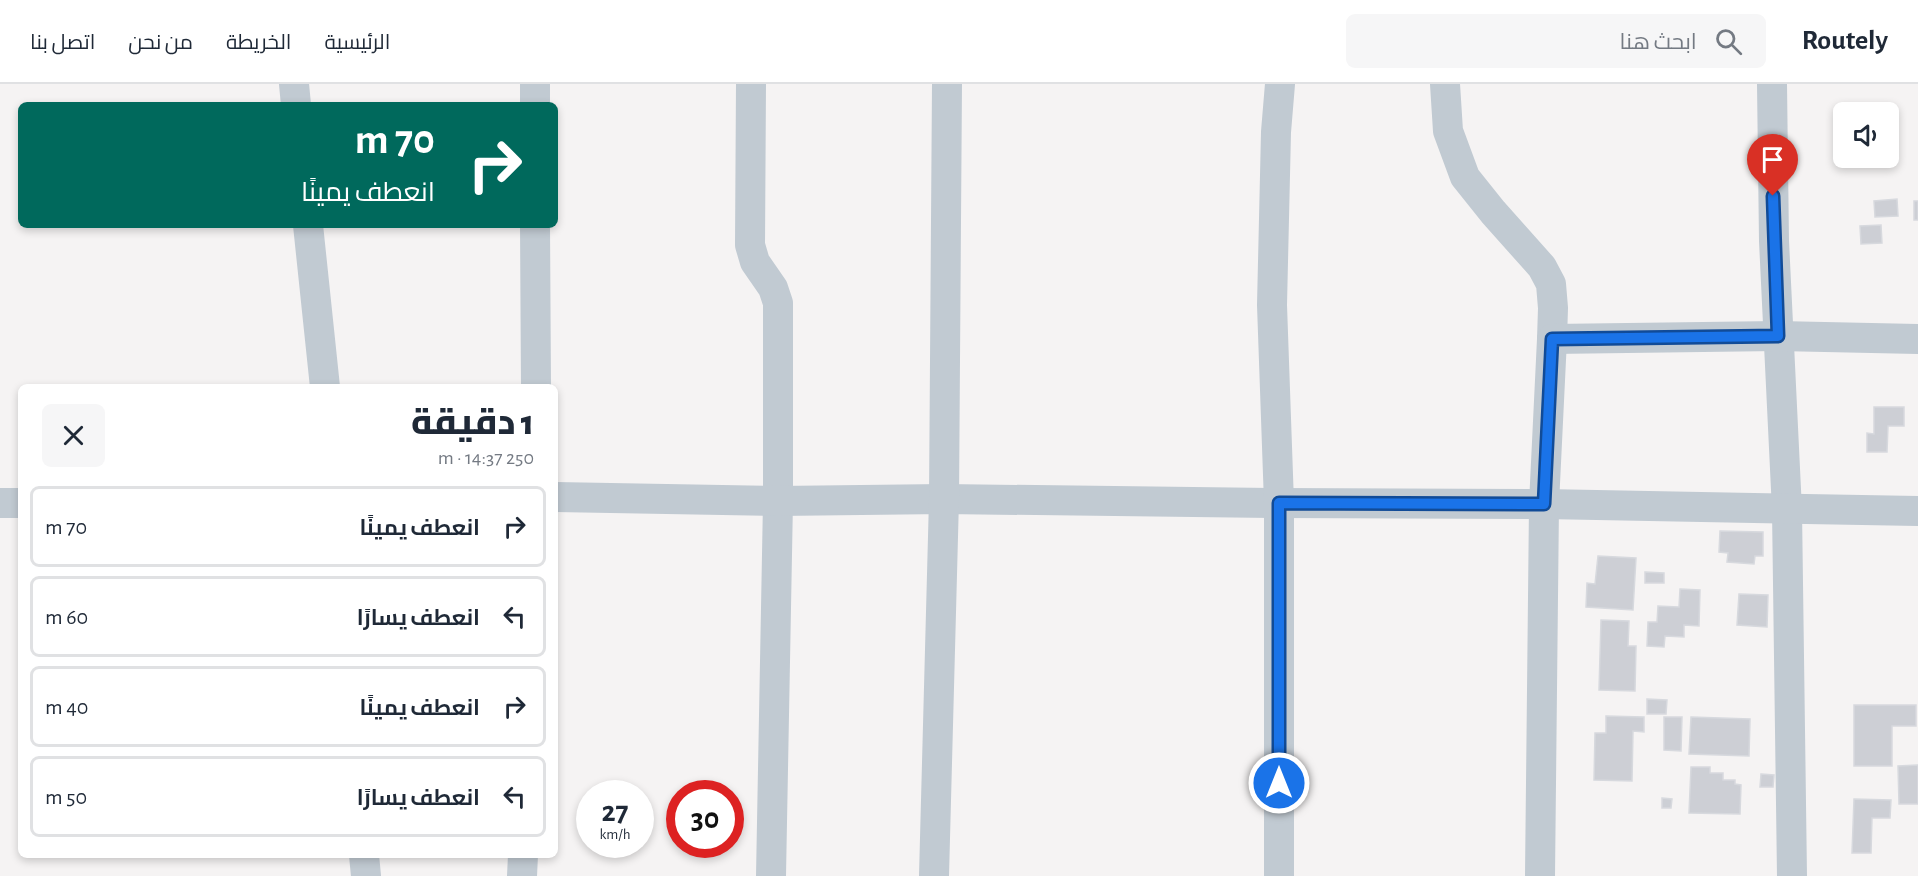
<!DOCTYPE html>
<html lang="ar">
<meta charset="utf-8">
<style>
:root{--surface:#fff;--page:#f6f6f7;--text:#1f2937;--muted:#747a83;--line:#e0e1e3}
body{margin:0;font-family:"Alegreya Sans",Cairo,sans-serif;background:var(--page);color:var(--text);direction:rtl;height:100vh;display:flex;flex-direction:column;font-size:22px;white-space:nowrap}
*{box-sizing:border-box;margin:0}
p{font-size:20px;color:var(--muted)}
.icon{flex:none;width:33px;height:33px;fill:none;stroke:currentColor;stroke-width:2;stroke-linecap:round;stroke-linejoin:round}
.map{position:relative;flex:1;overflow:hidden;direction:ltr}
.side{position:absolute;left:18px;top:300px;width:540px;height:474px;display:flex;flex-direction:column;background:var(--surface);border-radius:9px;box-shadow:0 3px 9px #0003;direction:rtl}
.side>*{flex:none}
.hud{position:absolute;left:18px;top:18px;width:540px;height:126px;border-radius:9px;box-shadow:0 3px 9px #0003;direction:rtl;background:#00695c;color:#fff;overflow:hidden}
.buttons{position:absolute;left:1833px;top:18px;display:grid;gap:12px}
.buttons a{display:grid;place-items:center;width:66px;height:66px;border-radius:9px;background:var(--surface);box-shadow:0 3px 9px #0003;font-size:30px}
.speed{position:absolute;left:576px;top:696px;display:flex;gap:12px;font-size:30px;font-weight:700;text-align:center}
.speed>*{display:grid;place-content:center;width:78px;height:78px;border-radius:50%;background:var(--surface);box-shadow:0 3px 9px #0003;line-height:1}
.speed small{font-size:15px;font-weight:400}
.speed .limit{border:9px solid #d22;background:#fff;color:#111}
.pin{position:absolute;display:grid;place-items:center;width:51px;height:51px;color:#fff;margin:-62px -26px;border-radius:50% 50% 50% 0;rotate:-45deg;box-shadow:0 0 6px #0007}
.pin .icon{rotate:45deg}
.me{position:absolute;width:66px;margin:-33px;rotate:0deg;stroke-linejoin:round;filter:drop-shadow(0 0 4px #0008)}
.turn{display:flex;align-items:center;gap:21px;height:126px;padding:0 24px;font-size:27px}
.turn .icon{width:78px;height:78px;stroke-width:2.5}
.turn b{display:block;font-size:42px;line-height:51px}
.round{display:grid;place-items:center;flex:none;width:63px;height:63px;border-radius:9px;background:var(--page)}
.overview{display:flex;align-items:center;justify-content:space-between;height:102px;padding:0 24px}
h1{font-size:36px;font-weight:800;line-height:45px}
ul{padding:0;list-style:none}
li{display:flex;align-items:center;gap:18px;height:81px;margin:0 12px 9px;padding:0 12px;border:3px solid var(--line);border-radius:9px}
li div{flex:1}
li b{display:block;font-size:22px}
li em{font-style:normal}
header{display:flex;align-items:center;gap:36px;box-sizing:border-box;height:84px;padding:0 30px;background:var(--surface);border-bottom:2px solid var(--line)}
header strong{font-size:28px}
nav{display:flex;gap:33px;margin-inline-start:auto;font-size:21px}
.search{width:420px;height:54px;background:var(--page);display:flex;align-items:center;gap:15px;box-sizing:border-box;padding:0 21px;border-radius:9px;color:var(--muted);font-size:22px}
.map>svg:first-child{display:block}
</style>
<header>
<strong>Routely</strong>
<div class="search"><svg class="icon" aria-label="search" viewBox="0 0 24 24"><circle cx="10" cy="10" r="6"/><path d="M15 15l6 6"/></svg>ابحث هنا</div>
<nav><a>الرئيسية</a><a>الخريطة</a><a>من نحن</a><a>اتصل بنا</a></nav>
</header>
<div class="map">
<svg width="1918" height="792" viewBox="0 0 1918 792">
<rect width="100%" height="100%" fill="#f5f3f3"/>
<g fill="#cdcfd5" stroke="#d7d9de" stroke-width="1.5">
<path d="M1897 115 1898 132 1875 133 1874 117Z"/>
<rect x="1914" y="117" width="4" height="19"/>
<path d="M1881 141 1882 159 1861 160 1860 142Z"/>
<path d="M1874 323H1904V342H1888L1887 368H1867V349L1874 350Z"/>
<path d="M1720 447 1763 448V472H1755L1754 480 1727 478 1728 469 1719 468Z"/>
<path d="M1598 472 1636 474 1633 526 1586 523 1587 499 1595 500Z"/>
<path d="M1645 488 1664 489V499H1645Z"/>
<path d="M1680 505 1700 506 1699 542 1684 541V553L1665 552 1664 563 1647 562 1648 538H1657L1658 522 1679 523Z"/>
<path d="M1739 510 1768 511 1767 543 1737 541Z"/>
<path d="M1601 536 1629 537 1628 562H1636L1635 607 1599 606Z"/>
<path d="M1647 615 1667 616 1666 630H1647Z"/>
<path d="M1854 621H1916V642H1892V682H1854Z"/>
<path d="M1606 632 1644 633V648L1633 647 1632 697 1594 696 1595 649H1606Z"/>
<path d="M1664 633H1682L1681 667 1664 666Z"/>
<path d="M1691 633 1750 635 1749 672 1689 670Z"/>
<path d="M1918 681V720H1899L1898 682Z"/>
<path d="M1691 683H1710V689H1723V696H1735V700L1741 701 1740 730 1689 729Z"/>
<path d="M1761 690 1774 691 1773 703H1760Z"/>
<path d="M1662 714 1672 715 1671 724H1662Z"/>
<path d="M1854 715 1891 716 1890 734H1872L1871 769H1852Z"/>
</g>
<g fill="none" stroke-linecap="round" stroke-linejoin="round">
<g stroke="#c1cad2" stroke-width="30">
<path d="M294 0 296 21"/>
<path d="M535 0V21"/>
<path d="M751 0 750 161 755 178 773 204 778 219V417L771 792"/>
<path d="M1445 0 1448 47 1465 93 1493 128 1542 183 1551 200 1553 224 1552 255 1544 420 1540 792"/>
<path d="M1772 0 1774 157 1787 426 1792 792"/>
<path d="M308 141 325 303"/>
<path d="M535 141 536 303"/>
<path d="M1552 255 1778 252 1918 255"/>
<path d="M555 413 778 417 944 415 1279 419 1544 420 1918 427"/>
<path d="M0 419H21"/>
<path d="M364 771 366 792"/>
<path d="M522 792 523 771"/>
<path d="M934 792 944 415 947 0"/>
<path d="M1279 792V419L1272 221 1276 48 1280 0"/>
</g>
</g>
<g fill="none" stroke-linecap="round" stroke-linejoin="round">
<g stroke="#114b97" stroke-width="15">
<path id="route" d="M1279 699V419L1544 420 1552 255 1778 252 1773 112"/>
</g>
<use href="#route" stroke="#1a73e8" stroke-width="10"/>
</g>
</svg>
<div class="buttons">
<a><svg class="icon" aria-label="sound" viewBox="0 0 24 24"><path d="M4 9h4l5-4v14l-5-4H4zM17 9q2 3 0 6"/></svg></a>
</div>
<div class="speed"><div>27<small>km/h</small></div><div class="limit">30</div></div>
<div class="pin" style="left:1773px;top:112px;background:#d93025"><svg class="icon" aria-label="arrive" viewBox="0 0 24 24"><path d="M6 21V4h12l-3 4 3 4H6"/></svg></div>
<svg class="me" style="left:1279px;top:699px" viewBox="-20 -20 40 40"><circle r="17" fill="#1a73e8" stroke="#fff" stroke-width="3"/><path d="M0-11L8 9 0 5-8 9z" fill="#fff"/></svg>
<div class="hud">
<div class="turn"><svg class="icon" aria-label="right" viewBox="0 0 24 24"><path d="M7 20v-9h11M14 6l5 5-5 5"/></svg><div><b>70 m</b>انعطف يمينًا</div></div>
</div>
<section class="side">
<div class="overview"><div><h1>1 دقيقة</h1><p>250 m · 14:37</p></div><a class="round"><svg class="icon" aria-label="close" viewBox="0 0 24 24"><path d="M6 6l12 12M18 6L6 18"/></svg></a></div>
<ul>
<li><svg class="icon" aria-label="right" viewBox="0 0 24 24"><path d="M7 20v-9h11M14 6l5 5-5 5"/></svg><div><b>انعطف يمينًا</b></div><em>70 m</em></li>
<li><svg class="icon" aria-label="left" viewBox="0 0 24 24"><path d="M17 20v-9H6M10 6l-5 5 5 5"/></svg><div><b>انعطف يسارًا</b></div><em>60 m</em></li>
<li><svg class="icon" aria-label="right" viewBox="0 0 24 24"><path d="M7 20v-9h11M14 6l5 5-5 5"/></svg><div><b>انعطف يمينًا</b></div><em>40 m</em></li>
<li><svg class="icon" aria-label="left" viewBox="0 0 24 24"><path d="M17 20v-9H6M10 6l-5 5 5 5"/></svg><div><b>انعطف يسارًا</b></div><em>50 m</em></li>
</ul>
</section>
</div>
